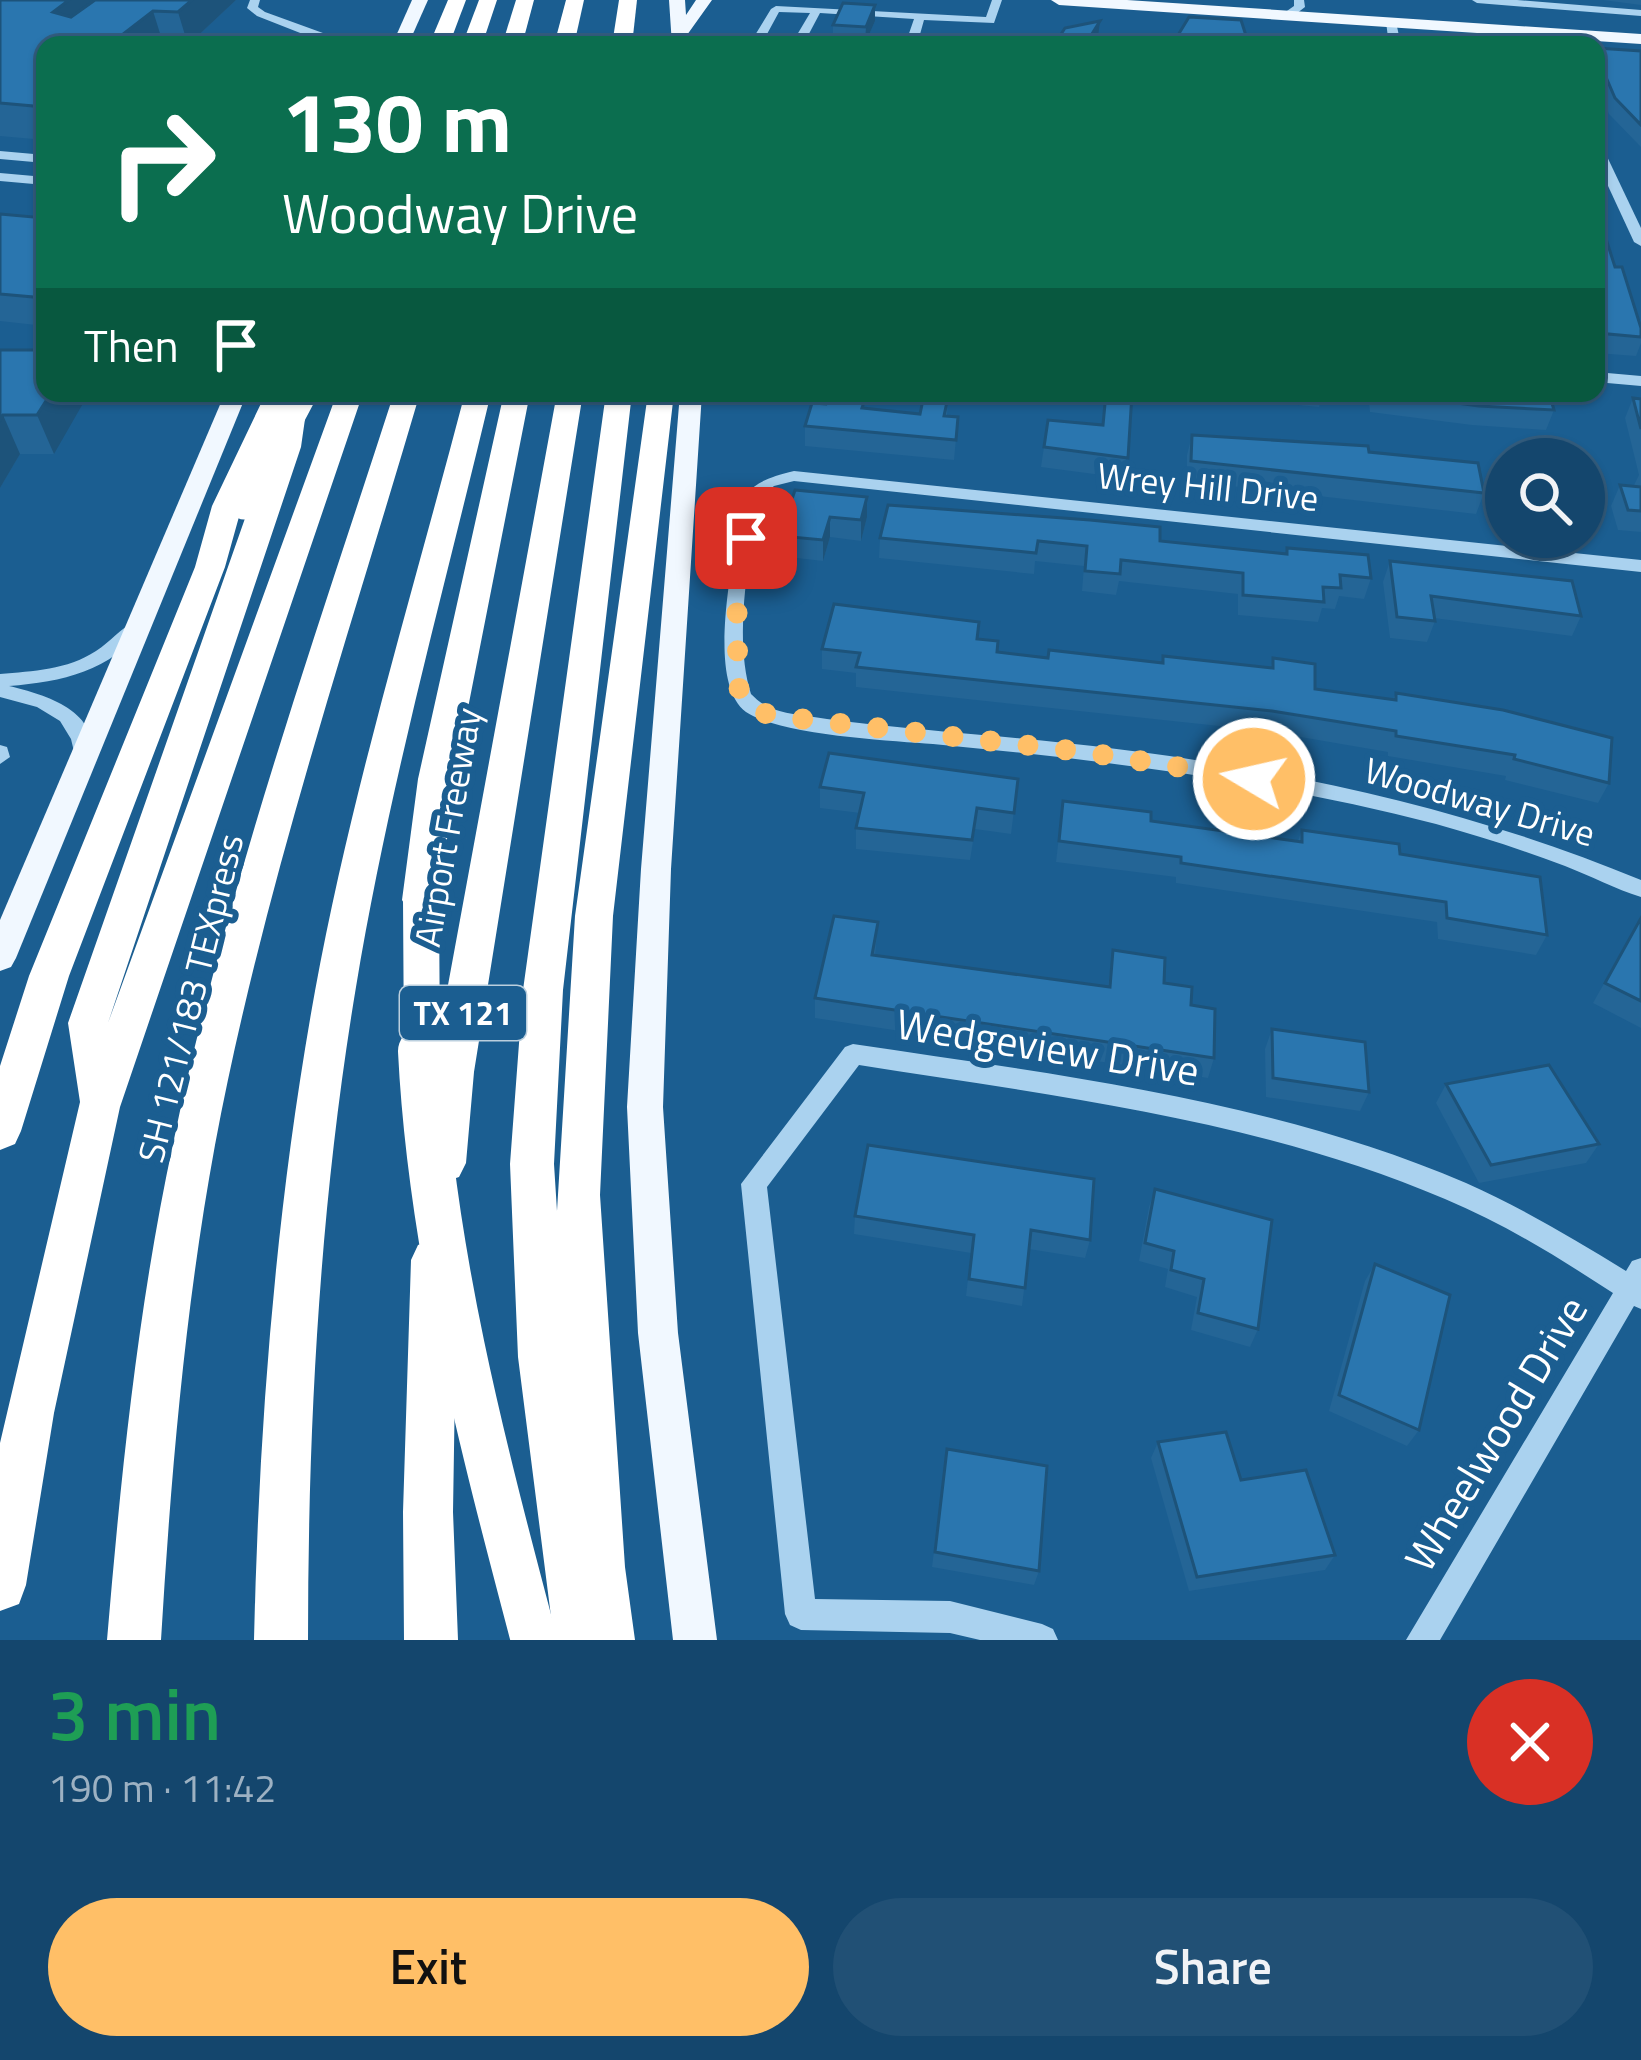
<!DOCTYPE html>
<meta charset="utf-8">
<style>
:root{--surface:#14466d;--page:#215075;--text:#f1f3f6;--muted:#9db1c2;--line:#335e80;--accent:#ffbf67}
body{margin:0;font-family:"Titillium Web",sans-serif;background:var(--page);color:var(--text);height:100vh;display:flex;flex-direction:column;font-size:45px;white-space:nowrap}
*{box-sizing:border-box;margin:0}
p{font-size:39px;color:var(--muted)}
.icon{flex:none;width:66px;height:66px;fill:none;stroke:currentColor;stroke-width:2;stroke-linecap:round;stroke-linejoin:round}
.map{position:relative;height:1640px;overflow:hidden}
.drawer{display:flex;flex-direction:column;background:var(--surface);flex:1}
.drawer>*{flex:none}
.guide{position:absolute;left:36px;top:36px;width:1569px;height:366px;border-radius:24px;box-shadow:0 3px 9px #0004,0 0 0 3px var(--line);background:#0b6e4f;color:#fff;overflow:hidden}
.controls{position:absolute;left:1485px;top:438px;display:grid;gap:24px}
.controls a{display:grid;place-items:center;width:120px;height:120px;border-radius:50%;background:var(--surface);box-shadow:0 3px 9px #0004,0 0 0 3px var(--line);font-size:60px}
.pin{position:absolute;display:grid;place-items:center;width:102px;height:102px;color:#fff;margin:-51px;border-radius:24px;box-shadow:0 6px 18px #0006}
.me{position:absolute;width:132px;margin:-66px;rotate:279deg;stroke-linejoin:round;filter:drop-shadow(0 0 9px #0008)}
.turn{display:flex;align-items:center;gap:42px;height:252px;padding:0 48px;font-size:54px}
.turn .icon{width:156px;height:156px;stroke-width:2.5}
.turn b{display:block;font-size:84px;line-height:102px}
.then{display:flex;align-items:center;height:114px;padding:0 48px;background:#0003;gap:24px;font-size:45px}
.round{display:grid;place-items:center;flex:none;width:126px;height:126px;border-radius:63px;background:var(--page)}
.headline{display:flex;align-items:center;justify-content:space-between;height:204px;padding:0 48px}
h1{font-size:72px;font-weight:600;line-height:90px;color:#1e9e55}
.cta{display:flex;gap:24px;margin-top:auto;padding:24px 48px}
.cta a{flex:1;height:138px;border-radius:72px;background:var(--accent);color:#111;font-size:48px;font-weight:600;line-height:138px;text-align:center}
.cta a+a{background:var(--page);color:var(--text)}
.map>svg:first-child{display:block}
</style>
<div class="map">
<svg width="1641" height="1640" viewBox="0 0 1641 1640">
<rect width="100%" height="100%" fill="#1b5e91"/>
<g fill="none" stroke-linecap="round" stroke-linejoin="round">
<g fill="#aad2ef" fill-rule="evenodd">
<path d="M250 0H260L258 7 265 12 356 45 325 42 291 45 313 38 257 16 247 8Z"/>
<path d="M992 0H1002L994 23 924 20 917 45H905L914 19 820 13 803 45H791L810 13 779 12 761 45H749L771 9 776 6 986 17Z"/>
<path d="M1294 0H1304L1305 7 1292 17H1284V13L1294 6Z"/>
<path d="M1472 0H1517L1641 10V16L1477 3Z"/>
<path d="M1391 19 1396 22 1401 45H1389L1386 22Z"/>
<path d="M1506 27 1512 30 1516 45H1504L1500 30Z"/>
<path d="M1290 39 1339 42 1345 45 1286 44V40Z"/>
<path d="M1596 142 1602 146 1641 228V246L1634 242 1596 160Z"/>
<path d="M0 151 45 155V163L0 159Z"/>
<path d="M0 173 45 177V185L0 181Z"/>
<path d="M1596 372 1641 376V386L1596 382Z"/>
<path d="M794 471 1641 560V572L794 481 774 486 760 497C749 554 733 638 751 694 757 700 764 706 773 709 790 715 810 716 827 719 879 726 930 730 982 735 1207 754 1432 793 1641 880V897C1615 889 1591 876 1565 866 1523 850 1479 836 1436 824 1271 781 1102 760 933 744 890 741 780 735 746 712 711 686 728 593 733 555 741 500 735 485 794 471Z"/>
<path d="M135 621 142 623 144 627C111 671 62 682 9 686 46 695 102 711 90 760H76L71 739 60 721 37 707 0 697V674C33 671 67 670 96 651 110 642 121 628 135 621Z"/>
<path d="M0 745 7 747 10 757 0 764Z"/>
<path d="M853 1044C1059 1075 1272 1100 1466 1183 1522 1208 1574 1239 1626 1271L1632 1261 1641 1258V1309L1634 1306 1440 1640H1406L1613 1293C1559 1258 1505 1224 1445 1199 1260 1120 1056 1096 859 1065L767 1187 815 1599 950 1601 1042 1624 1053 1629 1058 1640H980L950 1633 801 1630 790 1625 785 1614 741 1184 845 1047Z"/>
</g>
<g fill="#f1f8ff" fill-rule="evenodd">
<path d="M412 0H428L408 45H392Z"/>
<path d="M669 0H685L686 15 696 0H712L687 35 688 45H672Z"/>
<path d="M1051 0H1127L1641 34V44L1059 5Z"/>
<path d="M225 393H247L16 958 11 967 0 971V920Z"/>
<path d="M680 393H702L671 869 663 1107 678 1333 717 1640H673L638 1333 627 1107 641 869Z"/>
</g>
<g fill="#fff" fill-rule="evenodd">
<path d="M448 0H466L449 45H429Z"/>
<path d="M479 0H497L482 45H462Z"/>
<path d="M516 0H534L522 45H502Z"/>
<path d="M566 0H584L574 45H554Z"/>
<path d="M619 0H637L632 45H612Z"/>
<path d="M266 393H292L284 413H301L305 419 301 447 108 1023 337 393H363L120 1107 54 1413 26 1585 19 1604 0 1611V1443L80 1102 68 1023 276 430 242 506 225 567 69 976 21 1131 15 1144 0 1150V1066L29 976 195 567 212 506Z"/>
<path d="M394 393H420C347 642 263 889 215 1145 185 1308 171 1474 161 1640H107C121 1474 138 1307 173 1144 226 888 314 641 394 393Z"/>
<path d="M465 393H491C444 590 389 787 356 987 320 1203 308 1421 308 1640H254C259 1422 276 1206 315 991 352 789 413 592 465 393Z"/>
<path d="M504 393H530L454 779 440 900 434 910 421 914 408 910 402 900 418 779Z"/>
<path d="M557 393H583L474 1072 466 1163 459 1177 444 1182 429 1177 422 1163 432 1072Z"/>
<path d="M606 393H632L563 990 554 1164 557 1211 575 916 648 393H674L613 916 600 1195 625 1567 635 1640H554L518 1357 510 1164 523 990Z"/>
<path d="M434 1239 450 1245 457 1260 453 1512 458 1640H404L403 1512 411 1260 418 1245Z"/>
</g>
<path stroke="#fff" stroke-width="27" d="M244 506 304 393"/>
<path stroke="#fff" stroke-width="36" d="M421 900 422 1054"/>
<path stroke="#fff" stroke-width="46" d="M421 1051C431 1251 483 1447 534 1640"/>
</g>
<g fill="#246596">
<path d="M0 0H236L188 45H45V140L0 136Z"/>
<path d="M1603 0H1641V5Z"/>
<path d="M875 5V21L865 44 833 42V25Z"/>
<path d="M1596 48 1641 51V147L1609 114 1596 83Z"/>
<path d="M1596 201 1605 220 1602 227 1615 267 1641 328V343L1636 356 1596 353Z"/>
<path d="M0 214 45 218V326L0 321Z"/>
<path d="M0 350H45L54 454H20L0 488Z"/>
<path d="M1105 393H1194L1192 404 1132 398 1124 478 1041 467 1048 420 1102 425Z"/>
<path d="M1247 393H1323L1319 407 1248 400Z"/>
<path d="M1368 393H1549L1554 410 1546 430 1472 425 1370 412Z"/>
<path d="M948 397 947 416 958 417 954 460 805 446V426L865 409 920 414Z"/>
<path d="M1633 398 1641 399V532L1618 530 1611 506 1620 485 1633 487 1639 475 1625 418Z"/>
<path d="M1192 435 1369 452 1484 493 1476 514 1187 481V455Z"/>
<path d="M795 490 867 517 861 541 830 537 823 561 780 556V536Z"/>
<path d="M880 538 1160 541 1286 554 1287 548 1371 578 1364 599 1339 596 1335 609 1322 608 1318 622 1238 615V594L1119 581 1116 595 1082 591 1084 566 1035 561 1034 574 879 558Z"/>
<path d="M1390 561 1581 616 1572 636 1434 618 1435 621 1427 642 1390 638 1383 582Z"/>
<path d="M979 622 978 639 997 652 1048 658 1162 663 1163 656 1271 668 1273 658 1315 689 1393 699 1396 693 1609 783 1598 803 1505 780 1506 776 1388 756V752L1266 731 856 687V673L822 669V649Z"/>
<path d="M1018 779 1011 834 975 829 970 860 856 849V828L860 813 820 808V787Z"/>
<path d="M1063 801 1151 821 1298 841 1302 830 1400 854 1547 935 1536 955 1438 939 1437 922 1176 883V877L1056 862Z"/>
<path d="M1641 918V1028L1593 1003Z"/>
<path d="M878 922 875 956 1108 987 1113 950 1164 983 1214 1058 1208 1078 815 1018V998Z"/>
<path d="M1272 1029 1369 1092 1360 1111 1266 1097 1265 1049Z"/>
<path d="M1446 1084 1599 1144 1586 1163 1479 1183 1436 1103Z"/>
<path d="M868 1145 1090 1240 1085 1258 1029 1249 1022 1306 966 1296 971 1253 854 1234 855 1216Z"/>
<path d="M1155 1189 1258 1329 1250 1347 1191 1330 1197 1297 1165 1287 1168 1269 1139 1261 1149 1207Z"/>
<path d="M1375 1264 1419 1430 1407 1446 1329 1411 1365 1281Z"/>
<path d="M1158 1442 1241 1480 1335 1555 1325 1570 1189 1591 1151 1458Z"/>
<path d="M947 1449 1039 1571 1034 1585 932 1567Z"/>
</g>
<g fill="#1d537a">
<path d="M69 0H107L65 45 53 12Z"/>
<path d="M192 0H236L188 45 178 12Z"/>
<path d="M875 5V21L865 44 866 27Z"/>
<path d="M153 11 163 43 161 45H109Z"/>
<path d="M1100 21 1098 37 1093 45H1085Z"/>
<path d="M51 393H89L54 454 37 415Z"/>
<path d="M3 415 20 454 0 488V420Z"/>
<path d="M867 497V517L861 541V520Z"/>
<path d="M830 517V537L823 561V540Z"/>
</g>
<g fill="#2a76af" stroke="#1d537a" stroke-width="3">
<path d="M0 0H69L53 12 71 17 95 0H192L178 12 153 11 109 45H45V107L0 103Z"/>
<path d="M843 3 875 5 866 27 833 25Z"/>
<path d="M1189 17 1241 20 1249 45H1172Z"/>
<path d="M1100 21 1085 45H1054L1065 28Z"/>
<path d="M1410 35H1452L1459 45H1343L1342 37 1415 42Z"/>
<path d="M1596 48 1641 51V125L1615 98 1596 54Z"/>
<path d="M1596 201 1605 220H1600L1615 267H1622L1641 328V337L1598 333 1596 327Z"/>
<path d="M0 214 45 218V298L0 294Z"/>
<path d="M0 350H45V393H51L37 415H3L0 420Z"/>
<path d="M830 393 866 396 862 408 920 414 924 395 948 397 944 416 958 417 956 440 805 426 812 403 826 404Z"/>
<path d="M1106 393H1132L1128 458 1044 447 1048 420 1103 425Z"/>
<path d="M1383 393H1549L1554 410 1479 406Z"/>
<path d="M1633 398 1641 399V429Z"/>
<path d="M1192 435 1368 446 1369 452 1478 463 1484 493 1191 461Z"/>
<path d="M1584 479 1590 502H1584Z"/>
<path d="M1620 485 1641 487V511L1628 510Z"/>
<path d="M795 490 867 497 861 520 830 517 823 540 780 536Z"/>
<path d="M888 505 1090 520 1160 527V541L1287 554V548L1368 555 1371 578 1340 575 1341 588 1323 587 1324 602 1243 595V573L1121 560 1120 574 1085 571 1087 546 1038 541 1036 553 880 538Z"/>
<path d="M1390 561 1572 581 1581 616 1431 596 1435 621 1397 617Z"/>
<path d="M834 604 979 622 977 639 998 641 997 652 1048 658 1049 650 1163 663V656L1273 668V658L1315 664V689L1396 700V693L1503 710 1612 738 1609 783 1514 759 1515 755 1396 736V731L1272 711 856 667 860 653 822 649Z"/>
<path d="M829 753 1018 779 1014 813 977 808 972 840 856 828 864 793 820 787Z"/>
<path d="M1063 801 1151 812V821L1302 842V830L1399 844 1400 854 1540 877 1547 935 1447 918 1446 902 1181 863V857L1059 841Z"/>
<path d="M834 916 878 922 872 955 1110 987 1113 950 1165 958 1164 983 1192 987 1191 1005 1215 1009 1214 1058 815 998Z"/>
<path d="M1641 918V1001L1605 983Z"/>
<path d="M1272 1029 1365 1042 1369 1092 1273 1078Z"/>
<path d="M1549 1065 1599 1144 1491 1165 1446 1084Z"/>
<path d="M868 1145 1094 1179 1090 1240 1031 1230 1025 1288 969 1279 974 1235 855 1216Z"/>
<path d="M1155 1189 1272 1220 1258 1329 1198 1313 1204 1279 1171 1270 1174 1251 1145 1243Z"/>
<path d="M1375 1264 1450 1295 1419 1430 1339 1395Z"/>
<path d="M1226 1432 1241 1480 1306 1470 1335 1555 1197 1577 1158 1442Z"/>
<path d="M947 1449 1047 1466 1039 1571 935 1552Z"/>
</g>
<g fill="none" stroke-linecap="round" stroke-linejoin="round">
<path stroke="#ffbf67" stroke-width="21" stroke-dasharray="0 37.8" d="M746 538 737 609 738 685 742 697 768 715 1085 752 1254 779"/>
</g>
<g text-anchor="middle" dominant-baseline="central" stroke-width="12" stroke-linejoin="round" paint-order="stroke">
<rect fill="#1b5e91" stroke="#bbcfde" stroke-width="3" x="400" y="986" width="126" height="54" rx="9"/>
<g font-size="33" font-weight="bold" fill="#fff">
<text x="463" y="1013">TX 121</text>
</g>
<g font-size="36" fill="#fff" stroke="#1b5e91">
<text transform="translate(1208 486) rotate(6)">Wrey Hill Drive</text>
<text transform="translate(1480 801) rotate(16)">Woodway Drive</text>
<text transform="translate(447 827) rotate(-80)">Airport Freeway</text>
<text transform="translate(190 998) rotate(-76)">SH 121/183 TEXpress</text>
</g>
<g font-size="42" fill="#fff" stroke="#1b5e91">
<text transform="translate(1048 1046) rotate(9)">Wedgeview Drive</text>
<text transform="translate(1495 1433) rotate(-59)">Wheelwood Drive</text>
</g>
</g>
</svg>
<div class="controls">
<a><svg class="icon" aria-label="search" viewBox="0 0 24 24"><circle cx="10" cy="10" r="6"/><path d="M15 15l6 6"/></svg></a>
</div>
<div class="pin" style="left:746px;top:538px;background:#d93025"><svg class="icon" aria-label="arrive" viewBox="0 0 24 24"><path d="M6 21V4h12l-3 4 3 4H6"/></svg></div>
<svg class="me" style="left:1254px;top:779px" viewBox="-20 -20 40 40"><circle r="17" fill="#ffbf67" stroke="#fff" stroke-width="3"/><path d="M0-11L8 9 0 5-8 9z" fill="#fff"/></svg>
<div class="guide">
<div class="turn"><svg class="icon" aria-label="right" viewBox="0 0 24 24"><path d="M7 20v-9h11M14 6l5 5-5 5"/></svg><div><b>130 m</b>Woodway Drive</div></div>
<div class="then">Then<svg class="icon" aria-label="arrive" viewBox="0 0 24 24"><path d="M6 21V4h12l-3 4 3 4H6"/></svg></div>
</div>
</div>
<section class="drawer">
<div class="headline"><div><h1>3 min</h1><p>190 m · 11:42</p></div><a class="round" style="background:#d93025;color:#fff"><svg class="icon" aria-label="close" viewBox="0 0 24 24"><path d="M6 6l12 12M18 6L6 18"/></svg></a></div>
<div class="cta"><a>Exit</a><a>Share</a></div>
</section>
